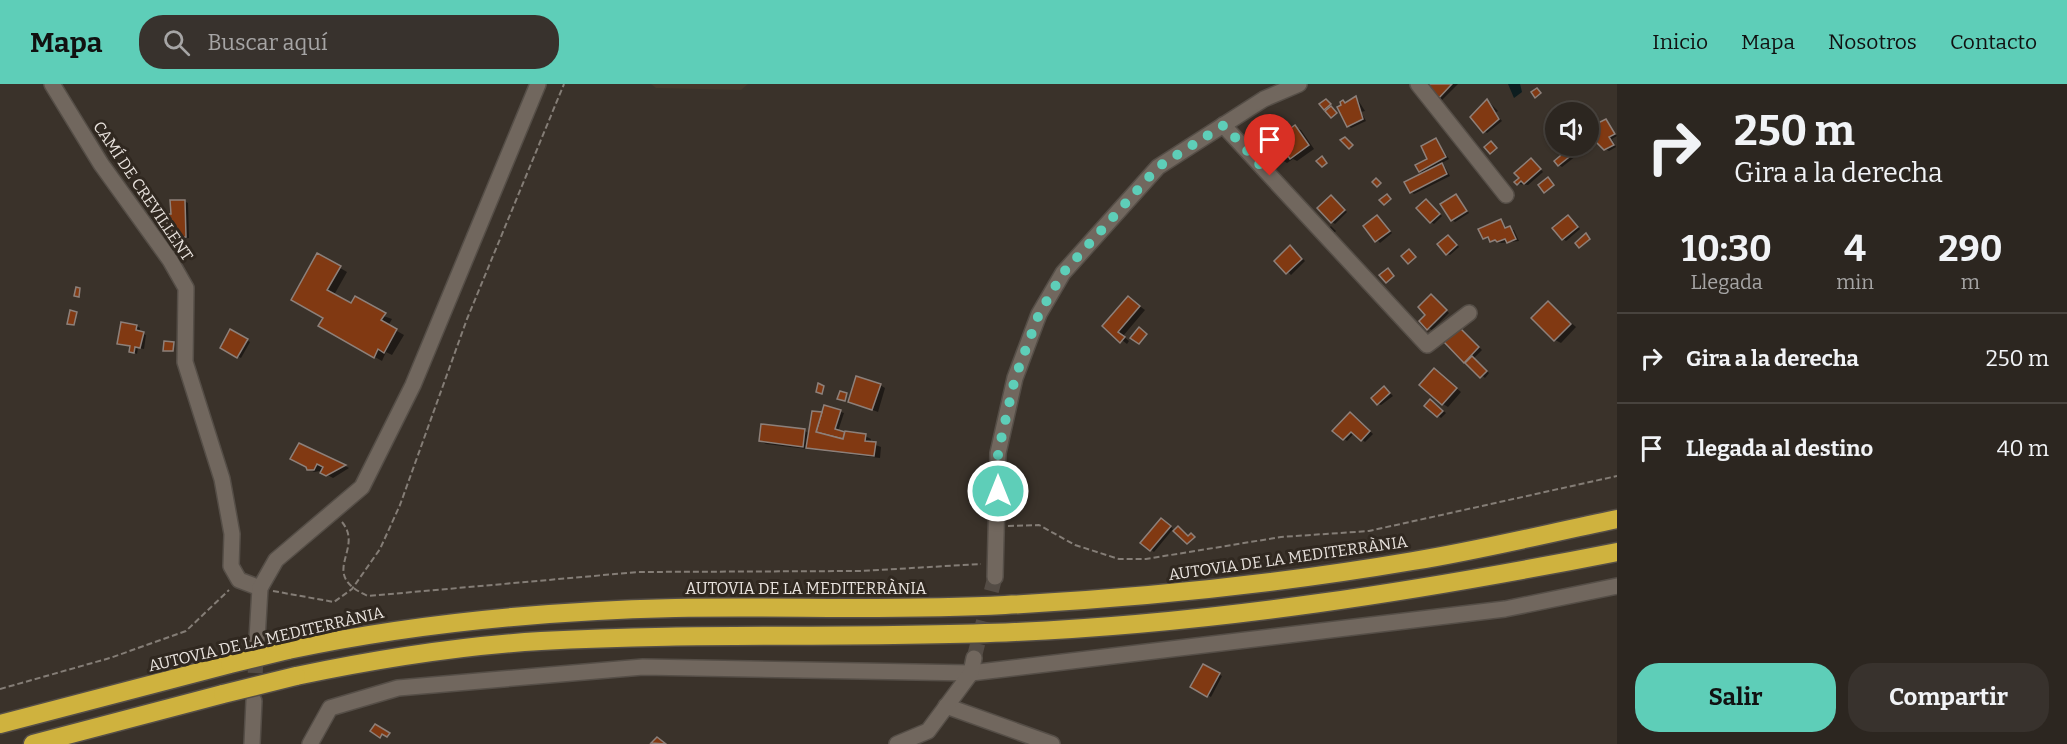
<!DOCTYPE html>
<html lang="es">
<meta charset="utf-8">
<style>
:root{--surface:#2c2620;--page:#38322d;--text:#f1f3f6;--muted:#a6a5a5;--line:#48433e;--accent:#5eceb8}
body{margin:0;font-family:Bitter,serif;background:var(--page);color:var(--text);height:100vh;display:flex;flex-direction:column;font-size:22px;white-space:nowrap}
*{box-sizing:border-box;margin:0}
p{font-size:20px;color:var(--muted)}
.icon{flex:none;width:33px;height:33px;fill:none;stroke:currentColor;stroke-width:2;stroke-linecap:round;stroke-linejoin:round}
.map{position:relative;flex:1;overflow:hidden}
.details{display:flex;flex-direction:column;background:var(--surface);width:450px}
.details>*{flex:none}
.guide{background:#2c2620;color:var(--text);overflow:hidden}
.fabs{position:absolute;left:1545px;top:18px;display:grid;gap:12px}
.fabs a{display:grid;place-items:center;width:54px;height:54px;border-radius:50%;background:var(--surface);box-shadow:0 2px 4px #0004,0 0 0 2px var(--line);font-size:30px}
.pin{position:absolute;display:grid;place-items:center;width:51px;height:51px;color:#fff;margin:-62px -26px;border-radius:50% 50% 50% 0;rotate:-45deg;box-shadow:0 0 6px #0007}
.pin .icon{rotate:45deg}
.me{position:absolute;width:66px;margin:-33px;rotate:0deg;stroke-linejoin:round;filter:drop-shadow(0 0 4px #0008)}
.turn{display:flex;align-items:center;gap:21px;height:126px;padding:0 18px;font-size:27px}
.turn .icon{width:78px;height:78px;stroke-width:2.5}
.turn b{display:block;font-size:42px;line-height:51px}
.eta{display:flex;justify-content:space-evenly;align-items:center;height:102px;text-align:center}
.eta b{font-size:36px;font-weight:700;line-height:42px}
.action{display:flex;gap:12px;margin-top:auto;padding:12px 18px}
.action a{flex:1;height:69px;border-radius:24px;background:var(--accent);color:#111;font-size:24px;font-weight:700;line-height:69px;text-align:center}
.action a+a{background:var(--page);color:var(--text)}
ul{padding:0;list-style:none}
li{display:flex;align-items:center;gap:18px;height:90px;padding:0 18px;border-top:2px solid var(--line)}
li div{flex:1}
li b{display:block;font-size:22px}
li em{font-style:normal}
header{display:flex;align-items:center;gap:36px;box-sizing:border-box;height:84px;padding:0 30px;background:var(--accent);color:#111}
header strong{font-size:28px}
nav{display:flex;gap:33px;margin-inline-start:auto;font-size:21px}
.search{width:420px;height:54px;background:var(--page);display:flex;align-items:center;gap:15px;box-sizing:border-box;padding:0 21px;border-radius:24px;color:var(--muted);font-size:22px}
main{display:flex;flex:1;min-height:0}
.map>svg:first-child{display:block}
</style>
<header>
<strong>Mapa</strong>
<div class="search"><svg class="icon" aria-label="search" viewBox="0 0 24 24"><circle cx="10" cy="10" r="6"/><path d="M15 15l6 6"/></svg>Buscar aquí</div>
<nav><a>Inicio</a><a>Mapa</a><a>Nosotros</a><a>Contacto</a></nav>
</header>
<main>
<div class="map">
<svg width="1617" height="660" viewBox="0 0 1617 660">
<rect width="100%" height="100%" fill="#3a322a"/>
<path fill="#45382b" d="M651 0H748L741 6 656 4Z"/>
<path fill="#0d1d1f" d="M1520 0 1522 8 1514 14 1508 0Z"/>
<g fill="#0007">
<path d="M1429 0H1458L1441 17Z"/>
<path d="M1356 13 1365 27 1361 28 1366 37 1351 44 1348 42 1343 18 1346 20Z"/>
<path d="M1488 17 1498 27 1495 29 1502 37 1487 49 1484 47Z"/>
<path d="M1606 37 1617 52 1612 55 1616 63 1609 67 1605 65Z"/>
<path d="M1295 43 1301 46 1314 65 1297 77 1293 75 1287 79 1282 76V52Z"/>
<path d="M1436 56 1449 75 1440 80 1445 83 1450 92 1414 110 1411 108 1425 90 1420 87 1430 75Z"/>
<path d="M1574 62H1584L1586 64 1562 83 1559 81 1556 78Z"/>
<path d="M1534 78 1543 88 1528 101 1518 100Z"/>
<path d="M1456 112 1469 129 1455 138 1452 136Z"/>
<path d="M1334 115 1347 128 1335 140 1332 138Z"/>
<path d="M184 117 188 119 189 154 178 155 168 138Z"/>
<path d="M1426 117 1442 132 1434 140 1431 138Z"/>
<path d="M1377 133 1392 149 1380 159 1365 143Z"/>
<path d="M1569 133 1580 145 1566 157 1563 155Z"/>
<path d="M1501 136 1507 145 1514 146 1519 157 1501 159 1484 154Z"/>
<path d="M1331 142 1336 147 1334 149 1329 144Z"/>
<path d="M1448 152 1459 163 1450 171 1447 170Z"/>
<path d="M1293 165 1305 177 1291 191 1276 177Z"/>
<path d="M318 171 347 188 334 211 352 221 392 235 388 242 404 251 392 271 386 268 382 277 320 242 325 233Z"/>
<path d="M1128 214 1145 226 1123 252 1129 257 1127 260 1104 242Z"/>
<path d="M1434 214 1449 229 1432 246 1428 244 1427 231Z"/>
<path d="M1548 219 1576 243 1561 259 1555 256Z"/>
<path d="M137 242 140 244 139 248 146 251 144 265 138 264 137 270 131 267V263L119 259Z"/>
<path d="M231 247 250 258 241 274 222 264Z"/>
<path d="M1462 247 1482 266 1473 275 1489 289 1485 294 1465 277Z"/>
<path d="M1435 286 1461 308 1448 323 1443 320Z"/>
<path d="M880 301 885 304 878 328 850 317Z"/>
<path d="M1385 304 1393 312 1381 321 1378 320Z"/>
<path d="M1434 319 1446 329 1441 334 1426 322Z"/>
<path d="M825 323 844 329 838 347 865 352 871 355 870 359 881 363 880 374 766 360 760 357 805 347 810 350Z"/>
<path d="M1353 331 1373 350 1365 358 1354 349 1347 357 1344 355Z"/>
<path d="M300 361 345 382 349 384 333 394 320 387 314 388 309 385Z"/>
<path d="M1165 437 1173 445 1154 468 1142 459Z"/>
<path d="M1203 582 1222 592 1211 613 1192 603Z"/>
</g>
<g fill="#813912" stroke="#8d807a" stroke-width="1.5">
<path d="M1427 0H1452L1437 16Z"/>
<path d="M1537 4 1541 9 1535 14 1531 8Z"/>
<path d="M1356 12 1363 35 1347 43 1337 23 1341 21 1340 18 1343 16 1345 19Z"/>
<path d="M1326 15 1331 20 1324 26 1319 20Z"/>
<path d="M1487 15 1499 35 1483 49 1470 33Z"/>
<path d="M1331 22 1337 29 1331 34 1325 27Z"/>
<path d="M1606 35 1615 50 1609 53 1614 61 1604 66 1592 54 1596 52 1590 43Z"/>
<path d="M1295 41 1309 61 1290 75 1288 72 1281 77 1270 58 1280 49 1281 51Z"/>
<path d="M1345 53 1353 61 1349 65 1340 56Z"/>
<path d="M1436 54 1446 73 1419 88 1415 81 1427 75 1421 62Z"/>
<path d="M1491 57 1497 64 1490 70 1484 63Z"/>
<path d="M1572 62H1583L1558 82 1554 77Z"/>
<path d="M1322 72 1327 79 1322 83 1316 77Z"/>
<path d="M1531 74 1541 85 1524 100 1521 97 1517 101 1514 98 1519 94 1514 89Z"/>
<path d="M1442 79 1447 90 1410 109 1404 98Z"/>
<path d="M1548 93 1554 101 1544 109 1538 101Z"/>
<path d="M1376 94 1381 99 1377 103 1372 98Z"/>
<path d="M1387 110 1391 115 1384 121 1379 116Z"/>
<path d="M1456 110 1467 127 1451 137 1440 120Z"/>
<path d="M1331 111 1345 126 1331 139 1317 124Z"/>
<path d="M1426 115 1440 130 1430 139 1416 124Z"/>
<path d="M170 116H185L186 153 173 154 171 139H167L166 130H171Z"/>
<path d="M1377 131 1390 147 1375 158 1363 142Z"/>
<path d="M1568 131 1578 143 1562 156 1552 144Z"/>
<path d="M1501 135 1505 144 1510 142 1516 155 1507 159 1505 155 1497 158 1495 156 1490 158 1488 153 1483 155 1478 145Z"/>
<path d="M1586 149 1590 155 1579 164 1575 159Z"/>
<path d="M1448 151 1457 161 1446 171 1437 160Z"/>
<path d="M1290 161 1302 175 1286 190 1274 177Z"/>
<path d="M1409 165 1416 173 1408 180 1401 172Z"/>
<path d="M317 169 341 182 327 206 351 219 355 212 386 229 381 236 397 245 384 269 378 265 374 274 318 242 323 234 291 216Z"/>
<path d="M1388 184 1394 192 1386 199 1379 191Z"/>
<path d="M76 203 80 204 79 213 74 212Z"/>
<path d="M1431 210 1447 226 1427 246 1419 237 1425 231 1418 223Z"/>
<path d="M1128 212 1140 222 1118 248 1125 253 1120 259 1102 242Z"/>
<path d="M1548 217 1571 240 1554 257 1531 234Z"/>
<path d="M70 226 77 228 74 241 67 240Z"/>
<path d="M121 238 137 241 136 246 144 248 140 264 135 263 134 269 129 268 130 262 117 260Z"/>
<path d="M1139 243 1147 250 1139 260 1130 254Z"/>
<path d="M1459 243 1479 263 1464 279 1444 258Z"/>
<path d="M230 245 248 255 237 274 220 264Z"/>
<path d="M164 257 174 258 173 267H163Z"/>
<path d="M1472 272 1487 287 1480 294 1465 279Z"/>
<path d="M1434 284 1457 304 1442 321 1419 301Z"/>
<path d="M856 292 881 300 872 326 848 318Z"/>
<path d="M818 299 824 302 822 310 816 308Z"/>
<path d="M1384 302 1390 309 1377 321 1371 314Z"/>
<path d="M840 307 847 309 845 317 837 315Z"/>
<path d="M1430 315 1443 327 1437 333 1424 322Z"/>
<path d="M824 321 841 326 835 345 845 348 843 355 816 348Z"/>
<path d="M812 327 822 328 816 348 843 355 845 347 866 350 865 357 876 358 874 372 806 364Z"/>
<path d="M1350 328 1370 347 1361 357 1351 348 1343 356 1332 347Z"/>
<path d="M761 340 805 345 803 363 759 357Z"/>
<path d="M299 359 346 381 326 392 320 389 323 383 317 380 314 386H307L306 383 290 375Z"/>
<path d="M1161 434 1171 442 1150 467 1140 459Z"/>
<path d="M1178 442 1188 452 1191 449 1195 453 1187 460 1173 447Z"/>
<path d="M1203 580 1220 589 1207 613 1190 603Z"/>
<path d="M375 640 390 649 387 653 382 650 380 654 370 647Z"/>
<path d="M657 653 666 660 651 659Z"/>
</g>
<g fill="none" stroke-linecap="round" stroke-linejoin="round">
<g stroke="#544c45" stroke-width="15" stroke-dasharray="15 8" stroke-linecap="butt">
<path d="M974 574 995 493"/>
<path d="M254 612 257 555"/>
</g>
<g stroke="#554e47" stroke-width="18">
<g id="minor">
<path d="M52 0 101 80 170 176 186 204 185 278 222 395 232 450 231 482 239 496 260 504"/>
<path d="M1418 0 1506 111"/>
<path d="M1223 41 1427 261 1469 229"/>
<path d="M995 493 998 369 1015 294 1039 230 1063 189 1158 83 1264 15 1299 0"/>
<path d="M257 555 260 504 276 476 362 403 413 301 538 0"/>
<path d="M946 622 1052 660"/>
<path d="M252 660 254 617"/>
<path d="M310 660 330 624 398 604 643 583 971 589 1505 525 1617 502"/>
<path d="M897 660 928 647 971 589 974 574"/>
</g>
</g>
<g stroke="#554e47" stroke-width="21">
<g id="highway">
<path d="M288 566C416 539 545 527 675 524 785 522 895 527 1005 521 1141 514 1278 500 1413 477 1481 466 1549 449 1617 435"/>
<path d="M296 592C377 575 458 562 541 557 698 548 857 555 1015 548 1217 539 1419 507 1617 468"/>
<path d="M0 640 230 580"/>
<path d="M33 660 223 610"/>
</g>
</g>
<g stroke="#847d76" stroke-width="2" stroke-dasharray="6 3" stroke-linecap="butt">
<path d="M342 438C365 466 317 490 368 512L638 488 861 487 981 480"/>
<path d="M1008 442 1039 441 1075 461 1119 475H1146L1281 453 1369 447 1617 392"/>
<path d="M273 507 334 518 352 505 380 465 400 421 467 235 564 0"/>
<path d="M0 605 110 574 186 547 229 506"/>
</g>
<use href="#minor" stroke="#71675e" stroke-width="15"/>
<use href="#highway" stroke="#cfb23e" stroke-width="18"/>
<g stroke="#554e47" stroke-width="21" stroke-linecap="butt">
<g id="highway-bridge">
<path d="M230 580 288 566"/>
<path d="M223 610 296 592"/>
</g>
</g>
<use href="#highway-bridge" stroke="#cfb23e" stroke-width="18"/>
</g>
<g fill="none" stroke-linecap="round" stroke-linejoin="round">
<path stroke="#5eceb8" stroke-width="10" stroke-dasharray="0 18" d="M998 407V369L1015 294 1039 230 1063 189 1158 83 1224 41 1270 92"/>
</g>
<g text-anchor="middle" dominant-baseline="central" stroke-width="6" stroke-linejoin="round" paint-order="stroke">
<g font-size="16" fill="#e8e2dd" stroke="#302820">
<text transform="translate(143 107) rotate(56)">CAMÍ DE CREVILLENT</text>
<text transform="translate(1288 474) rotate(-8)">AUTOVIA DE LA MEDITERRÀNIA</text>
<text x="806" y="504">AUTOVIA DE LA MEDITERRÀNIA</text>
<text transform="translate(266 555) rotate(-13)">AUTOVIA DE LA MEDITERRÀNIA</text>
</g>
</g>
</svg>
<div class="fabs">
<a><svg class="icon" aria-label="sound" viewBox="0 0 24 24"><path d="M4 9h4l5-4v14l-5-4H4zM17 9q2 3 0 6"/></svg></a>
</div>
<div class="pin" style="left:1270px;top:92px;background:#d93025"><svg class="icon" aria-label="arrive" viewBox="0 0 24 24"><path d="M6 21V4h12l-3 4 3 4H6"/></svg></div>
<svg class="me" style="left:998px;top:407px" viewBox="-20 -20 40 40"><circle r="17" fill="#5eceb8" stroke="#fff" stroke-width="3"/><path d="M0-11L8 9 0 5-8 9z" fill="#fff"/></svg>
</div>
<section class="details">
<div class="guide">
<div class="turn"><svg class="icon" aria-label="right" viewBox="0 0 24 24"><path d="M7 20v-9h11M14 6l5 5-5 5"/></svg><div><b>250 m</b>Gira a la derecha</div></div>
</div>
<div class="eta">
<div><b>10:30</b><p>Llegada</p></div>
<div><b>4</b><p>min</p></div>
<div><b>290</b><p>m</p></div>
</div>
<ul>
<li><svg class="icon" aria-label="right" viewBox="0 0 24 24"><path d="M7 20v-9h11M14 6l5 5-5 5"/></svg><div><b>Gira a la derecha</b></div><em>250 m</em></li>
<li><svg class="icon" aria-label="arrive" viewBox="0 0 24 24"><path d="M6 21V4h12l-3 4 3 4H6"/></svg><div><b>Llegada al destino</b></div><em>40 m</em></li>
</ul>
<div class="action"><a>Salir</a><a>Compartir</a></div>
</section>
</main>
